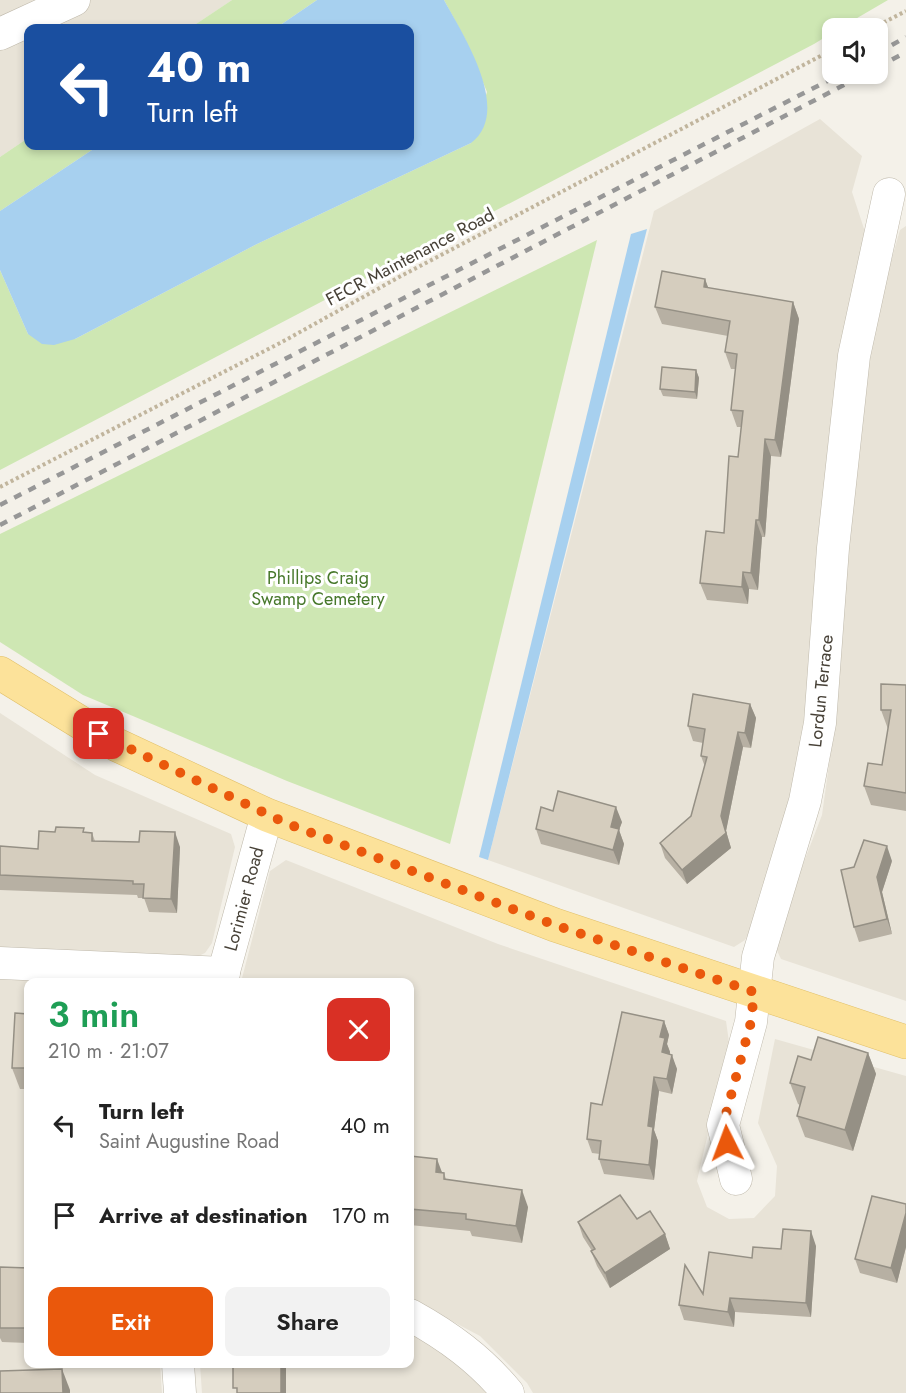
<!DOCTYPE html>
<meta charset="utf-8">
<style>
:root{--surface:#fff;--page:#f2f2f2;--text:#222;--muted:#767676;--accent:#ea580c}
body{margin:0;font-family:Jost,sans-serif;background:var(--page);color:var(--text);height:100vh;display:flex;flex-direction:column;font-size:22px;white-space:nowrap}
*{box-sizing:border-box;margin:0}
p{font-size:20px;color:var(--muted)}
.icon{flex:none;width:33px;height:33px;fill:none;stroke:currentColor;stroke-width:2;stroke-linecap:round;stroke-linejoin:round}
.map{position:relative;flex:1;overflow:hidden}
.side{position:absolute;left:24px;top:978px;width:390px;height:390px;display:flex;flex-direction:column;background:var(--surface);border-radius:12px;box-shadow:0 3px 9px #0003}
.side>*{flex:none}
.banner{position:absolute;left:24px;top:24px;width:390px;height:126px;border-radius:12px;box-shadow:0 3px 9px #0003;background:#1a4fa0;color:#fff;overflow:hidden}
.controls{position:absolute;left:822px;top:18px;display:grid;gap:12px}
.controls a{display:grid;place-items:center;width:66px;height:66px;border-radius:12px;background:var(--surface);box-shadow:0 3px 9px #0003;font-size:30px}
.pin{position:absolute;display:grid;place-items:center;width:51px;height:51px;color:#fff;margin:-26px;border-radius:12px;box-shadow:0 3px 9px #0006}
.me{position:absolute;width:66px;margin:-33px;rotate:357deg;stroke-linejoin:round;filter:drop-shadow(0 0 4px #0008)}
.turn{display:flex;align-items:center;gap:21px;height:126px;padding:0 24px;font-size:27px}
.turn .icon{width:78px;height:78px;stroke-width:2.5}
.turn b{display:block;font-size:42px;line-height:51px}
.round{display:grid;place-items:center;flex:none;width:63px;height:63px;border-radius:12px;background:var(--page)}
.summary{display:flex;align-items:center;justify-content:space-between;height:102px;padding:0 24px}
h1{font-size:36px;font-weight:600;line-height:45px;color:#1e9e55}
.cta{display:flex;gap:12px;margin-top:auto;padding:12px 24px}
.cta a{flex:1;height:69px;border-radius:12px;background:var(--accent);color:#fff;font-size:24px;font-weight:600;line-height:69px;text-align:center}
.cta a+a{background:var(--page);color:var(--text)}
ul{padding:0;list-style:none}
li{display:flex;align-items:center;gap:18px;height:90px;padding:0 24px}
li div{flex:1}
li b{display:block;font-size:22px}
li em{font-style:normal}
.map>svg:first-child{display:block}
</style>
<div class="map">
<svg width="906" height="1393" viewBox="0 0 906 1393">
<rect width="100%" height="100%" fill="#f4f1e9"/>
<g fill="#e8e3d7">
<path d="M0 0H232L190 28H28V138L0 157Z"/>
<path d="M820 119 862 156 852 192 867 238 808 731 757 919 745 940 734 947 488 860 654 211Z"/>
<path d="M906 226V1001L781 959 773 942 822 815 835 721 855 452 867 345 900 230Z"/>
<path d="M0 713 95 775 231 834 235 847 212 943 205 953 190 960 0 948Z"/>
<path d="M286 860 498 944 726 1021 729 1042 697 1181 707 1207 729 1219 754 1218 775 1196 777 1166 758 1123 775 1039 906 1076V1393H533L527 1383 480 1336 410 1299V982H241L270 871Z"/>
<path d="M0 978 106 982H28V1364H160L162 1393H0Z"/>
<path d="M410 1330 441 1351 488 1393H202L200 1364H410Z"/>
</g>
<g fill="#cee7b3">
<path d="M232 0H317L276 28H190Z"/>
<path d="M444 0H888L840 28H832V33L814 44 0 470V270L28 334 75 339 257 244 471 143 487 92 465 39Z"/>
<path d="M28 138V146H98L0 211V157Z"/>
<path d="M597 240 450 844 287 781 83 695 0 642V534Z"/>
</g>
<g fill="#a7d0ef">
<path d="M317 0H444C463 35 513 111 471 143L257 244 75 339 54 345 42 344 28 334 0 270V211L98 146H410V28H276Z"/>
<path d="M647 229 488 860 479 857 631 234Z"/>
</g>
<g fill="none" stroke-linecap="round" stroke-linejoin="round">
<g stroke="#bfb9ab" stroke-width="33">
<g id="minor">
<path d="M0 34 74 0"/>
<path d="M0 963 224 973"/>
<path d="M221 982 267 815"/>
<path d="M736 1179 723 1125 751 1022 758 957 805 801 820 723 833 548 854 356 889 194"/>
<path d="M410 1315C448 1336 480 1359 508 1393"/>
<path d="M178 1364 180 1393"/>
</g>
</g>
<g stroke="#e1c06a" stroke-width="34">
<path id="major" d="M0 673 117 745 267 815 555 925 906 1042"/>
</g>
<g stroke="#c1b59d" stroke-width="4" stroke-dasharray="3 3" stroke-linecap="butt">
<path d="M873 28 906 11"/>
<path d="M0 487 282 342 401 276 832 50"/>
</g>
<use href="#minor" stroke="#fff" stroke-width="32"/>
<use href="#major" stroke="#fce29a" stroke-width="33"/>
<g stroke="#979797" stroke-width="4.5" stroke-dasharray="8 8" stroke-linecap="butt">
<path d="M878 53 906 37"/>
<path d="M878 67 906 52"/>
<path d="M0 505 841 74"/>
<path d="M0 525 865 74"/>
</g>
</g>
<g fill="#b7b0a3">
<path d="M705 279 708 288 793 302 799 319 781 457 771 456 765 537H762L758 590 749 589 748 604 707 600 700 583 724 533 738 457 741 427H737L731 410 736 369H731L725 352 728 336 662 324 655 307Z"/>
<path d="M696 370 699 378 697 399 663 396 660 389Z"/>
<path d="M906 685V811L871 805 864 786 882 765 888 729 881 710Z"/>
<path d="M750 704 756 718 751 748 743 747 726 831 731 848 687 884 665 858 660 843 691 816 705 767 701 756 703 743 693 741 688 726Z"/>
<path d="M553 811 622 822 619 830 624 844 619 865 541 844 536 829Z"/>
<path d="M85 832 92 833 95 841 180 847 177 913 149 912 144 898H138L137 895 0 890V846L38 849Z"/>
<path d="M892 861 882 892 892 934 859 942 854 927Z"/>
<path d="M28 1014V1089H20L12 1068Z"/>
<path d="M664 1021 669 1035 667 1044 670 1052V1054L677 1069 672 1094 659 1091 654 1130 658 1141 654 1180 604 1174 599 1159 600 1154 592 1153 587 1139 602 1105Z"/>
<path d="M868 1053 876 1074 853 1151 805 1137 797 1116 800 1105 798 1104 790 1083 811 1060Z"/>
<path d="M410 1156 444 1173 446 1179 528 1207 522 1243 472 1236 470 1231 410 1225Z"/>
<path d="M906 1204V1247L897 1283 860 1273 855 1259Z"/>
<path d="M637 1219 665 1234 670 1249 610 1288 597 1266 591 1251H592L583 1237 578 1222Z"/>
<path d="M816 1246 811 1317 735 1312 734 1327 684 1320 679 1305 703 1294 752 1258 781 1249Z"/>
<path d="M0 1267 28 1268V1343L2 1342 0 1338Z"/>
</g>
<g fill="#959085">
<path d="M705 279 711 295 704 287Z"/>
<path d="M793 302 799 319 781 457 775 440Z"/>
<path d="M696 370 699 378 697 399 695 392Z"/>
<path d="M765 439 771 456 765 537 759 520Z"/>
<path d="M756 520 762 537 758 590 751 573Z"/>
<path d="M743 572 749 589 748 604 742 587Z"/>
<path d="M750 704 756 718 751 748 745 733Z"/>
<path d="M738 732 743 747 726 831 731 848 687 884 682 870 721 816Z"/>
<path d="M616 807 622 822 619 830 624 844 619 865 613 850 611 827Z"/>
<path d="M175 832 180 847 177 913 171 899Z"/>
<path d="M887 846 892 861 882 892 892 934 887 919 877 877Z"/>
<path d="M664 1021 669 1035 667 1044 670 1052 667 1067 662 1052 660 1037Z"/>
<path d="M868 1053 876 1074 853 1151 845 1130Z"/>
<path d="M672 1055 677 1069 672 1094 667 1079Z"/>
<path d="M654 1077 659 1091 654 1130 658 1141 654 1180 649 1165 648 1126Z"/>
<path d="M437 1159 443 1175 436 1172Z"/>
<path d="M522 1190 528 1207 522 1243 516 1226Z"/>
<path d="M906 1213V1247L897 1283 891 1268Z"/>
<path d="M811 1231 816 1246 811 1317 806 1303Z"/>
<path d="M665 1234 670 1249 610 1288 605 1273Z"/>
<path d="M730 1298 735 1312 734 1327 728 1312Z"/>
<rect x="281" y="1364" width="5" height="29"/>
<path d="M62 1369 70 1390V1393H63Z"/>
</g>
<g fill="#d5cdbe" stroke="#959085" stroke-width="1.5">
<path d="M662 271 705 279 704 287 793 302 775 440 765 439 759 520H756L751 573 743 572 742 587 700 583 706 531 724 533 729 456 738 457 743 411 731 410 737 354 725 352 730 321 655 307Z"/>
<path d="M662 367 696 370 695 392 660 389Z"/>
<path d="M881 684 906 685V793L864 786 868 763 882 765 891 710H881Z"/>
<path d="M693 694 750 704 745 733 738 732 721 816 726 833 682 870 660 843 691 816 707 757 701 756 705 729 688 726Z"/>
<path d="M558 791 616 807 611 827 619 829 613 850 536 829 541 807 553 811Z"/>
<path d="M56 827 84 828 83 832 92 833V841L139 842 140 831 175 832 171 899 143 898 144 884H133V881L0 875V846L38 849 39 831 55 832Z"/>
<path d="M864 840 887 846 877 877 887 919 854 927 841 870 854 867Z"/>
<path d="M622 1012 664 1021 660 1037 665 1038 662 1052 672 1055 667 1079 654 1077 648 1126 653 1127 649 1165 599 1159 601 1141 587 1139 591 1103 602 1105Z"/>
<path d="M15 1013 28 1014V1068H12Z"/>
<path d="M818 1037 868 1053 845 1130 797 1116 805 1087 790 1083 798 1056 811 1060Z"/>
<path d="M410 1156 437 1159 436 1172 444 1173V1179L522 1190 516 1226 466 1219V1214L410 1209Z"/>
<path d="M620 1195 637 1219 650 1211 665 1234 605 1273 591 1251 595 1249 578 1222Z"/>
<path d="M872 1196 906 1204V1213L891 1268 855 1259Z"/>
<path d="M783 1229 811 1231 806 1303 730 1298 728 1312 679 1305 685 1265 703 1294 709 1252 752 1258 753 1247 781 1249Z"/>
<path d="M0 1267 28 1268V1328H0Z"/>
<path d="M233 1364H281V1393H237V1388H233Z"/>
<path d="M62 1369 63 1393H0V1371Z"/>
</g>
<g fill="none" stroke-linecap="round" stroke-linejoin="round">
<path stroke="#ea580c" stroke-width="10" stroke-dasharray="0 18" d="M99 734 288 824 555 925 754 992 751 1022 723 1125 727 1143"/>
</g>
<g text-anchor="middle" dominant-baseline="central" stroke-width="6" stroke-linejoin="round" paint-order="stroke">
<g font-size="18" fill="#474137" stroke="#fff">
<text transform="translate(410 257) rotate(-28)">FECR Maintenance Road</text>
<text transform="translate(821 691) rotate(-84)">Lordun Terrace</text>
<text transform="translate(244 899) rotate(-75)">Lorimier Road</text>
</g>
<g font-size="18" fill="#47782b" stroke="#fff">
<text x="318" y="578">Phillips Craig<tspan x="318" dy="21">Swamp Cemetery</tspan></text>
</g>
</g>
</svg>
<div class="controls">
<a><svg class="icon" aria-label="sound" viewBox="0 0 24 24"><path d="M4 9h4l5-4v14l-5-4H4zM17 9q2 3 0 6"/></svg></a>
</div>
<div class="pin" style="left:99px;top:734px;background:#d93025"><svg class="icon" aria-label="arrive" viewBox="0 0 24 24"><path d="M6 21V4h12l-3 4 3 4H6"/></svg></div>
<svg class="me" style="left:727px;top:1143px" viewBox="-20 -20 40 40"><path d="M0-17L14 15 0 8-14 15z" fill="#ea580c" stroke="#fff" stroke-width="4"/></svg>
<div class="banner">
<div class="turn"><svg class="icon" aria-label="left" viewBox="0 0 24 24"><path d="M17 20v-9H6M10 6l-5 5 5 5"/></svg><div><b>40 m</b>Turn left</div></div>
</div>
<section class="side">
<div class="summary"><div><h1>3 min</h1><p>210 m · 21:07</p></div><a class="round" style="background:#d93025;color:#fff"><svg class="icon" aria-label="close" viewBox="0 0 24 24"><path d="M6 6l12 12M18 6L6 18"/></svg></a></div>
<ul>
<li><svg class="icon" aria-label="left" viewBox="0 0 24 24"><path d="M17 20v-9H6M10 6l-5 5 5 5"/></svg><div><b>Turn left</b><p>Saint Augustine Road</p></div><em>40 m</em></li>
<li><svg class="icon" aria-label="arrive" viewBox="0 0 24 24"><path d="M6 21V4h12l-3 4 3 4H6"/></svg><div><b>Arrive at destination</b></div><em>170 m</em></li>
</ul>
<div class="cta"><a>Exit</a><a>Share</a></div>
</section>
</div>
